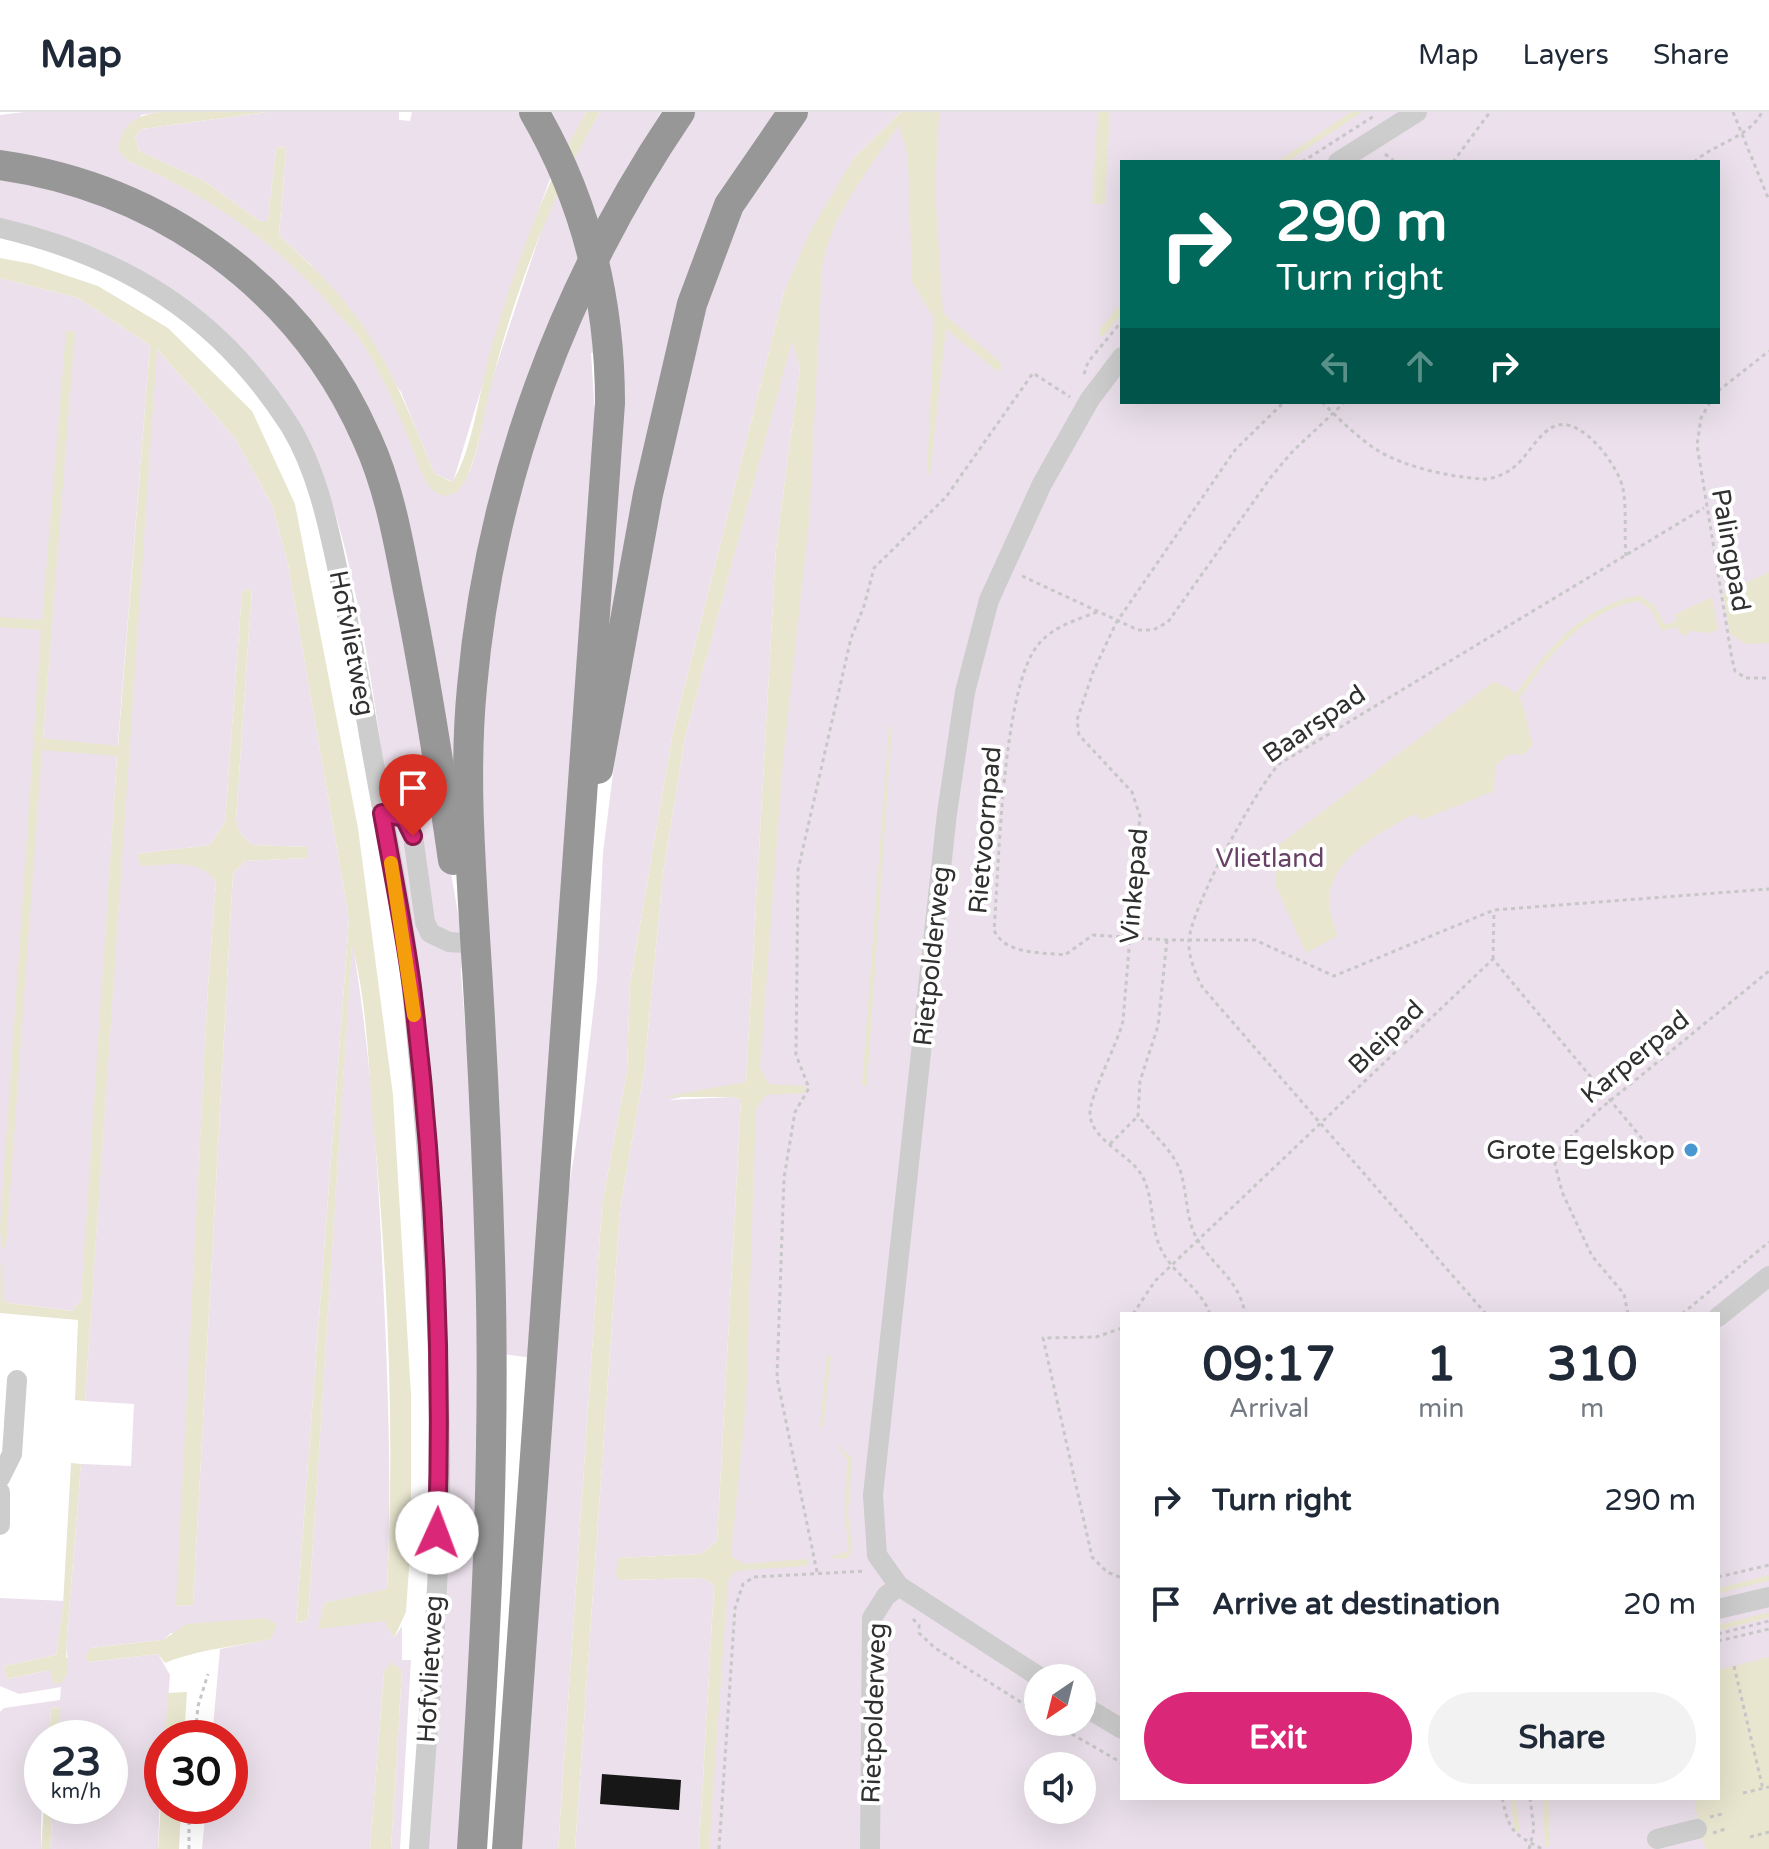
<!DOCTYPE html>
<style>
:root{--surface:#fff;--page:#f2f2f3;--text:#1f2937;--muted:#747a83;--line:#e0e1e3;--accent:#db2777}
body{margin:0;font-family:"Varela Round",sans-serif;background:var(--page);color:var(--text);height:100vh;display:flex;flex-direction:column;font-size:30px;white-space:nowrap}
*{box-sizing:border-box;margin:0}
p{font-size:26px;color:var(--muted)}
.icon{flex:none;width:44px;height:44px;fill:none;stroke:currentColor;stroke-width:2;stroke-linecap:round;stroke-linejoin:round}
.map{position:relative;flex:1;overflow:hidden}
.details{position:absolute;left:1120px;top:1200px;width:600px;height:488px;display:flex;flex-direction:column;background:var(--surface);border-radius:0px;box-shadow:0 8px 32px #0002}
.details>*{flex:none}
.banner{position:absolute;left:1120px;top:48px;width:600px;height:244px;border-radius:0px;box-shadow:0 8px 32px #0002;background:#00695c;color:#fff;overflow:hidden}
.needle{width:52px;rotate:215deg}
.controls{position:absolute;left:1024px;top:1552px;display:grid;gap:16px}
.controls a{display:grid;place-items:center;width:72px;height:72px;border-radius:50%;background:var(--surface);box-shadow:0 8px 32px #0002;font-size:40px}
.speed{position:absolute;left:24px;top:1608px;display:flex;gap:16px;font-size:40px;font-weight:700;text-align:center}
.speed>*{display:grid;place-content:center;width:104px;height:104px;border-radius:50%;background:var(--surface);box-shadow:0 8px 32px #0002;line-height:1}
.speed small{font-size:20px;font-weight:400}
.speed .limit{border:12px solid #d22;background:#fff;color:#111}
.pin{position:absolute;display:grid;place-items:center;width:68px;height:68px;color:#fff;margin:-82px -34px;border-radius:50% 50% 50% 0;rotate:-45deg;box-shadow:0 0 8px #0007}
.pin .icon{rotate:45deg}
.me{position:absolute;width:88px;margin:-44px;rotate:2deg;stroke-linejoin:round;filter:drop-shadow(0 0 6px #0008)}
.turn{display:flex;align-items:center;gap:28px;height:168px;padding:0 24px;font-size:36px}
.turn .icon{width:104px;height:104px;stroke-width:2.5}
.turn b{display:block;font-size:56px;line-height:68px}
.lanes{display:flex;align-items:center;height:76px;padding:0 24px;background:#0003;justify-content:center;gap:40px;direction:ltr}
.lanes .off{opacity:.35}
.eta{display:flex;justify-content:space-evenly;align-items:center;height:136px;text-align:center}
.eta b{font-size:48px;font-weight:700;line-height:56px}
.cta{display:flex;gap:16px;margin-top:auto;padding:16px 24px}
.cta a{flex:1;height:92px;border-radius:48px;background:var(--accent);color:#fff;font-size:32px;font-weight:700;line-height:92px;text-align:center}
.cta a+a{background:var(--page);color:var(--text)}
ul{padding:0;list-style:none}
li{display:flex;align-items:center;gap:24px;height:104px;padding:0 24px}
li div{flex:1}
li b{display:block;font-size:30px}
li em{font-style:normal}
header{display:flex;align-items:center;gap:48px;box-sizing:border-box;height:112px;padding:0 40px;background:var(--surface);border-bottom:2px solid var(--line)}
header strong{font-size:38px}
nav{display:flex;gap:44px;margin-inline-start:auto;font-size:28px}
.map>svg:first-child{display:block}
</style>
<header>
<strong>Map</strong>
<nav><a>Map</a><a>Layers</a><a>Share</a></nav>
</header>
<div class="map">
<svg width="1769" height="1737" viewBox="0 0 1769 1737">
<rect width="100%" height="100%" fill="#fff"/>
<g fill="#ebe0eb" fill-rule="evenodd">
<path d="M24 0H160L141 3 128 49C216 86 308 148 362 230 390 273 407 322 426 369L456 380C479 359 482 302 491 271 511 209 531 147 553 86 564 56 584 27 600 0H661L601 104 529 261 455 717 389 366 260 165 0 45V3Z"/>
<path d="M267 0H399V8L410 9 412 0H586L550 67 522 143 453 370 434 361 401 280 311 153 279 123 286 35 276 36 268 109 261 110 204 69 139 39 135 24 142 17Z"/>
<path d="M690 0H786L739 64 605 609 609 238 591 241 596 320 533 1246 502 1242 475 666 498 441 583 179Z"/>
<path d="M807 0H901L854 46 784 180 673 620 630 871 627 960 602 1092 558 1737H520L568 1080 581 1002 597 868 603 741 626 558 674 286 745 81Z"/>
<path d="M909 0H1769V1737H705L811 146 861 55ZM1122 50H1718V290H1122ZM1122 1202H1718V1686H1122ZM1038 1566H1082V1610H1038ZM1038 1654H1082V1698H1038Z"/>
<path d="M0 64 91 85 194 137 281 213 321 266 347 314 372 375 410 520 463 831 461 861 479 1094 477 1426 460 1737H427C441 1565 450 1399 446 1227 445 1182 446 1136 442 1090 430 948 408 807 386 666 369 558 352 408 299 313 250 225 158 154 62 124 42 117 21 114 0 110Z"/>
<path d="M0 166 78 186 150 233 117 643 85 1149 81 1188 72 1199 8 1191 0 1195ZM71 256 43 626 41 518Z"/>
<path d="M792 227 800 255 776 436 746 970 669 988 733 985 741 988 717 1429 701 1442 619 1446 620 1468 703 1466 714 1473 699 1737H575L620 1097 644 960 663 762 685 625Z"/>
<path d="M156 236 235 326 272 393 288 452 349 807 296 1511 308 1508 352 828C371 940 378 1054 383 1167 388 1271 392 1374 387 1478L324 1491 319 1516 384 1508 394 1526 402 1514V1548H411L400 1737H391L402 1559 391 1551 384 1560 370 1737H202L206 1694H230V1626H212L220 1537 271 1527 171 1521 163 1528 91 1536 88 1550 158 1542 170 1563 165 1626H162L158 1737H50L53 1694H110V1626H58L59 1595 51 1596 49 1626H42L41 1737H0V1600L4 1596 60 1588 61 1575 19 1582 0 1574V1486L64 1489 56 1543 4 1554 7 1567 50 1558 68 1545 66 1536 81 1352 131 1354 134 1292 85 1289ZM252 476 236 707 239 720 252 733 307 735 308 746 245 749 233 761 193 1493 177 1494 208 874 216 769 205 756 137 742 210 733 225 710 242 480Z"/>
</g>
<g fill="#e9e6cf">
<path d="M160 0H267L142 17 135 24 139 39 204 69 261 110 268 108 276 36 286 35 279 123C311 153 347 187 370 225 397 268 415 314 434 361L452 370C472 342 480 275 490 240 514 158 543 74 586 0H600C549 88 512 186 488 286 483 306 473 379 450 383 427 388 418 351 412 335 398 300 383 265 363 232 355 218 342 207 332 195 276 130 206 82 128 49L118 38C121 13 136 3 160 0Z"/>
<path d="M901 0H939L935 77 943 201 1001 251 1002 257 997 259 946 217 930 362 927 364 934 206 912 170 908 45 899 13C869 58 831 101 822 156L809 410 783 648 760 956 769 972 805 974 806 977 805 981 766 983 756 997 746 1291 731 1444 744 1452 807 1447 809 1450 806 1454 743 1458 734 1460 728 1469 709 1737H699L714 1473 703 1466 619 1468 616 1460 618 1446 701 1442 717 1429 741 988 733 985H663L746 970 776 436 800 255 792 229 685 625 663 762 644 960 620 1097 575 1737H558L602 1092 627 960 630 871 673 620 784 180 810 120 854 46Z"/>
<path d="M1098 0H1110L1105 92H1092Z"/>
<path d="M1351 0H1362L1287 50H1277Z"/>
<path d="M0 146 32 152 98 174 168 216 252 299 295 392 358 716 393 983 411 1283V1427L406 1500 394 1526 384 1509 318 1517 324 1491 387 1477C395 1322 388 1163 373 1008 368 950 367 889 352 833L308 1508 296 1511 349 807 288 452 272 393 235 326 157 237 85 1289 75 1288 78 1208 0 1201 1 1150 4 1152 3 1187 8 1191 72 1199 81 1188 117 644 42 638 6 1134 2 1136 0 1117 41 518 0 515V505L42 508 66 219 75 220 43 626 118 634 150 233 78 186 0 166Z"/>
<path d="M1122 191V202L1103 225 1100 224 1099 218Z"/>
<path d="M1769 460V531L1746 532 1730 522 1723 482Z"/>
<path d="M252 476 236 707 239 720 252 733 308 735V746L245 749 233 761 193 1493 176 1494 208 874 216 769C197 745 170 753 141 754L137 742 210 733 225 710 242 480Z"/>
<path d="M1712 485 1718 518 1708 521 1691 519 1684 524 1677 517 1676 502Z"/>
<path d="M1493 570C1532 582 1521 600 1533 633L1523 643 1509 642 1495 654 1494 679 1421 708 1414 702C1380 721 1327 747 1329 793 1330 803 1335 814 1337 824L1306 841 1275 772 1280 732Z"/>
<path d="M892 612 867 972 864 975 862 972 889 616Z"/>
<path d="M827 1243 831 1244 823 1315 820 1314Z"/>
<path d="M835 1331 852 1346 848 1401 852 1439 846 1447 829 1445 849 1439 845 1404 847 1347Z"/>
<path d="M71 1351 81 1352 66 1536 68 1560 61 1571 54 1572 50 1558 7 1567 4 1554 56 1543 63 1493Z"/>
<path d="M266 1506 277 1512 271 1527C235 1535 199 1537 165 1551L158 1542 88 1550 85 1545 91 1536 163 1528 186 1512Z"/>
<path d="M1769 1545V1737H1706L1695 1709 1698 1707 1694 1686H1718V1558Z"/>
<path d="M391 1550 402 1559 391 1737H370L384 1560Z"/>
<path d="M187 1580 184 1626H165L168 1581Z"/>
<path d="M60 1595 58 1626H49L51 1596Z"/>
<path d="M162 1673V1694H181L179 1737H158Z"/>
<path d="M44 1694H53L50 1737H41Z"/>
</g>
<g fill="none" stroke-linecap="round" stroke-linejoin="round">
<g stroke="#e9e6cf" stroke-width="5">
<path d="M1519 582C1548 539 1585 496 1639 486L1653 496 1663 516 1676 512"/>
<path d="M1718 1479 1769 1466"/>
<path d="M1718 1516 1769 1503"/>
<path d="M1513 1686 1517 1717"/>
<path d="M1546 1686 1547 1732"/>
</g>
</g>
<path fill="#171717" d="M602 1662 681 1668 679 1698 600 1692Z"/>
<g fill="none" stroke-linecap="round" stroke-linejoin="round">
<g stroke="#c7c7c7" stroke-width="3" stroke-dasharray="4 4" stroke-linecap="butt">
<path d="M1733 0 1769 88"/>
<path d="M1385 42 1395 50"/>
<path d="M1302 50 1374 4"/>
<path d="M1453 50 1490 0"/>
<path d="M1694 50C1715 31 1749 26 1762 0"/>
<path d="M1084 262 1088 250 1122 209"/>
<path d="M1718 279 1769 239"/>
<path d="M1322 290C1339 307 1357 325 1377 338 1404 355 1450 365 1482 367 1490 368 1503 363 1510 358 1528 347 1538 318 1558 313 1584 307 1619 355 1623 377 1627 398 1624 422 1626 444"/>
<path d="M1710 290 1701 306 1697 333 1732 547 1735 559 1746 566H1769"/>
<path d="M1022 464 1138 518H1153L1168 510 1271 365 1292 340 1345 290"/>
<path d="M1097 500C1076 508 1052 515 1038 533 1002 576 999 756 994 818 1005 843 1041 840 1065 843L1093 823 1167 828H1255L1334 864 1494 798 1769 777"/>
<path d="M1167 828 1158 914 1140 969 1138 1004C1151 1020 1173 1039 1180 1058 1188 1082 1185 1109 1199 1130 1216 1157 1239 1168 1245 1202"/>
<path d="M1493 847 1494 799"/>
<path d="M1110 1032 1138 1004"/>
<path d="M1133 1202 1155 1169 1493 847 1649 1035"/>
<path d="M1210 1202C1201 1176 1174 1163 1162 1139 1149 1115 1155 1085 1141 1062 1129 1042 1091 1028 1090 1002 1089 985 1117 933 1123 909L1140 704 1132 680 1079 623 1077 608 1093 560 1116 511 1235 338 1284 290"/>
<path d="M1486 1202 1203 876C1196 864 1188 844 1189 829 1190 797 1256 677 1279 652L1704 396"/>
<path d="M1628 1202 1624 1182 1592 1144 1562 1080 1555 1052 1561 1034 1600 997 1769 859"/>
<path d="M1682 1202 1769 1130"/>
<path d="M1122 1216 1096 1225 1043 1226 1092 1445 1107 1460 1122 1466"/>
<path d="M817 1460 777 1266 784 1066 795 1000 809 976 796 943 798 758 851 526 864 494 874 456 946 385 1033 261 1070 285"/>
<path d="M1718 1465 1769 1453"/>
<path d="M913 1507 919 1513V1521L935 1536 1038 1601"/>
<path d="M1718 1522 1769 1509"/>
<path d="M1718 1529 1769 1517"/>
<path d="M1734 1554 1763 1677"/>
<path d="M1051 1610 1122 1651"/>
<path d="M195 1626 198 1594 208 1562"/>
<path d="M1743 1681 1769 1675"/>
<path d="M1502 1686C1510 1720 1512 1721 1542 1737"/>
<path d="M1710 1705 1722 1702"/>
<path d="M1713 1721 1725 1717"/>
<path d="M1750 1725 1769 1720"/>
<path d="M189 1737V1694"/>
<path d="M719 1737 735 1496 743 1472 754 1465 866 1459"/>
<path d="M1529 1737 1534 1717 1530 1686"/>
</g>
<g stroke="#cdcdcd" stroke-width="20">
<path d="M1338 50 1417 0"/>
<path d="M0 116C125 145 220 204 290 314 318 360 329 417 340 469 351 522 361 575 370 629 384 712 403 795 412 879 428 1028 438 1180 440 1330 442 1466 428 1602 419 1737"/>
<path d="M382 701 404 706 413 724 425 810 430 821 449 830 463 831"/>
<path d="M1718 1205 1769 1164"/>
<path d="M0 1366 12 1342 17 1268"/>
<path d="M0 1380V1413"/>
<path d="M1718 1497 1769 1485"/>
<path d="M1041 1566 899 1474 877 1443 873 1383 947 701 965 580 989 488 1042 372 1090 287 1122 245"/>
<path d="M1082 1593 1122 1617"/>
<path d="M1657 1727 1697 1717"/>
<path d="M870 1737 872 1506 886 1484 899 1474"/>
</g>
<g stroke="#979797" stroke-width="30">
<path d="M0 53C161 76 301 176 367 327 389 375 398 427 408 479 426 568 440 658 453 748"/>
<path d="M598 657 648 382 692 192 729 93 793 0"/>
<path d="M472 1737C485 1540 496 1344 490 1147 487 1040 482 932 475 825 470 741 464 658 472 575 490 369 564 171 680 0"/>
<path d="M507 1737 610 291C610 187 587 91 534 0"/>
</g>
</g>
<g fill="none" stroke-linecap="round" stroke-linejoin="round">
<g stroke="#8e194d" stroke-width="20">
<path id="route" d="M413 724 404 706 382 701C392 758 404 816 412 875 434 1055 443 1240 437 1421"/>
</g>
<use href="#route" stroke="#db2777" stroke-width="14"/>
<path stroke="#f59e0b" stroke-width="14" d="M391 751 414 903"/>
</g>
<circle fill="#4897d1" stroke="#fff" stroke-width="3" cx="1691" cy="1038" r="8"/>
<g text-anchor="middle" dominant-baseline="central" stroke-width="8" stroke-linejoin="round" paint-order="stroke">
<g font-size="26" fill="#303030" stroke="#fff">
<text transform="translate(1731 438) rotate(80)">Palingpad</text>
<text transform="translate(352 531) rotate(79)">Hofvlietweg</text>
<text transform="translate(1314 612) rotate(-34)">Baarspad</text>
<text transform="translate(985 718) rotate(-85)">Rietvoornpad</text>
<text transform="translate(1134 774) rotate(-85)">Vinkepad</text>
<text transform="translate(932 844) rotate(-84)">Rietpolderweg</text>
<text transform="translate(1386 925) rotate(-44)">Bleipad</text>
<text transform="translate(1635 945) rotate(-39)">Karperpad</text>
<text transform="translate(430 1557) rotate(-87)">Hofvlietweg</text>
<text transform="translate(874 1601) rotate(-88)">Rietpolderweg</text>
</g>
<g font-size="26" fill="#674266" stroke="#fff">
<text x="1270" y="746">Vlietland</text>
</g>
<g font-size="26" fill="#303030" stroke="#fff" text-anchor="end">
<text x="1675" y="1038">Grote Egelskop</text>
</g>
</g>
</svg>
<div class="controls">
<a><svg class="needle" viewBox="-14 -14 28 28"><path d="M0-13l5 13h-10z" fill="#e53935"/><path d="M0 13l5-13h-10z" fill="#747a83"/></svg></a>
<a><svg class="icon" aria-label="sound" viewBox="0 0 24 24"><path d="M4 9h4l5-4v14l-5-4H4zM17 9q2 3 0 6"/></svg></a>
</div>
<div class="speed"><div>23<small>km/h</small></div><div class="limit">30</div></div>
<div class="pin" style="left:413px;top:724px;background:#d93025"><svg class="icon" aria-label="arrive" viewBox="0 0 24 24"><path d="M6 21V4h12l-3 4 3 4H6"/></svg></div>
<svg class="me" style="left:437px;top:1421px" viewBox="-20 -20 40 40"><circle r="19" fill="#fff"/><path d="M0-13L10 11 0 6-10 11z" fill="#db2777"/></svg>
<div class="banner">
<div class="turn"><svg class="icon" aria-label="right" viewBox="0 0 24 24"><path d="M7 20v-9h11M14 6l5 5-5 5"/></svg><div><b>290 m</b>Turn right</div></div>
<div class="lanes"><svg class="icon off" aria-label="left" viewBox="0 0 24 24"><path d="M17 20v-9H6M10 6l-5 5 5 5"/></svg><svg class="icon off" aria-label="ahead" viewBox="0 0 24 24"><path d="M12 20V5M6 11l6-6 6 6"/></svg><svg class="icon" aria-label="right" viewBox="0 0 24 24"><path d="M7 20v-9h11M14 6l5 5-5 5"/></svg></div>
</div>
<section class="details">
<div class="eta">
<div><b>09:17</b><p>Arrival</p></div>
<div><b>1</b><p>min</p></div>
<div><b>310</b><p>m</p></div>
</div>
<ul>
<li><svg class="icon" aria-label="right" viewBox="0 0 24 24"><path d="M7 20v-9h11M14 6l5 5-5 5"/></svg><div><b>Turn right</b></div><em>290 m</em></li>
<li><svg class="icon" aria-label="arrive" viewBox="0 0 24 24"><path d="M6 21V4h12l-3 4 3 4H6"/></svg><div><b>Arrive at destination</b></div><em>20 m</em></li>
</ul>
<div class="cta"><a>Exit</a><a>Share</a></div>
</section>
</div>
